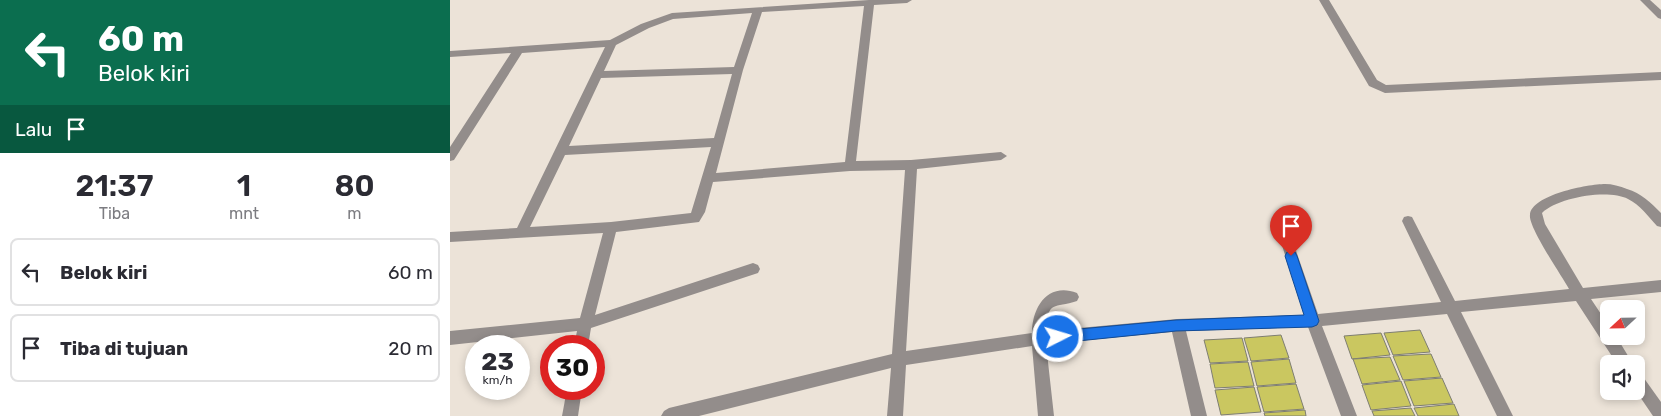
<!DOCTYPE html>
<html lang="id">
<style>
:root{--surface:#fff;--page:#f7f7f7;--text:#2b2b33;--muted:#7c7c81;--line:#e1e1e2}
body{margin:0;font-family:Rubik,sans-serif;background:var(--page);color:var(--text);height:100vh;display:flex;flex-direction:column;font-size:19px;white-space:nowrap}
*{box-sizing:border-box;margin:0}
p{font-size:16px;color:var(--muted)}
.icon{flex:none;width:28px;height:28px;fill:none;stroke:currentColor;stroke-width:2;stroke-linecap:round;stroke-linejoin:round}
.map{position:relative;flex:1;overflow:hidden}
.side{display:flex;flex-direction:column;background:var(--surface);width:450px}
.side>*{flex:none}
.guide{background:#0b6e4f;color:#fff;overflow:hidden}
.needle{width:32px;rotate:248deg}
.controls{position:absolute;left:1150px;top:300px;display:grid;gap:10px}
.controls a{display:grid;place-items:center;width:45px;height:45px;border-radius:8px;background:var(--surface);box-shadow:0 2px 8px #0003;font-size:25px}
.speed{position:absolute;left:15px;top:335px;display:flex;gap:10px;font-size:25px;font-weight:700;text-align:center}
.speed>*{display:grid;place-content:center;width:65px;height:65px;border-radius:50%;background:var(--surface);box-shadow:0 2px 8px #0003;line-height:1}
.speed small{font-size:12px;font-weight:400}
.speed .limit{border:8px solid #d22;background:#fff;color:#111}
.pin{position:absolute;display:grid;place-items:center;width:42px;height:42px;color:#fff;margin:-51px -21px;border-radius:50% 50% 50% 0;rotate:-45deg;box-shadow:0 0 5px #0007}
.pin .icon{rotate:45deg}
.me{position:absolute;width:55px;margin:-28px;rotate:85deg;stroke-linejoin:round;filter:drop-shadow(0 0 4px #0008)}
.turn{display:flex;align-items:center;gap:18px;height:105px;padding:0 15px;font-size:22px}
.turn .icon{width:65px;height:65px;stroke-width:2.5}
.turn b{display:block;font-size:35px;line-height:42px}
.then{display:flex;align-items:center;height:48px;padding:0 15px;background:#0003;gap:10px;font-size:19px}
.eta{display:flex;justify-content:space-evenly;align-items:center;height:85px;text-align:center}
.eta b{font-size:30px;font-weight:600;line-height:35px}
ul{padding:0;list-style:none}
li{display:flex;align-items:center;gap:15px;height:68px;margin:0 10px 8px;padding:0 5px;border:2px solid var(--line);border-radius:8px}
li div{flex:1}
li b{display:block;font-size:19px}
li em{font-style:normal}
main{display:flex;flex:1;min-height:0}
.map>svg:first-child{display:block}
</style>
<main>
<section class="side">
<div class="guide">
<div class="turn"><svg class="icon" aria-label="left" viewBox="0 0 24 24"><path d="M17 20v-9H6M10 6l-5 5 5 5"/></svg><div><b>60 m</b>Belok kiri</div></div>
<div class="then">Lalu<svg class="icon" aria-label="arrive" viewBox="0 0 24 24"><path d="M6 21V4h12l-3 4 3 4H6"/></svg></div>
</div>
<div class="eta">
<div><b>21:37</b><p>Tiba</p></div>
<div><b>1</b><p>mnt</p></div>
<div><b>80</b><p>m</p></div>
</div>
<ul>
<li><svg class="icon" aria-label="left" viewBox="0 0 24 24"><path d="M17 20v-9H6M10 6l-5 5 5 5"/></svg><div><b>Belok kiri</b></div><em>60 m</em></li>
<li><svg class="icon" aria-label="arrive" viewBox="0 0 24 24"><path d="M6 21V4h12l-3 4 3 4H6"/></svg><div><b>Tiba di tujuan</b></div><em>20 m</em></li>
</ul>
</section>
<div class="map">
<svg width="1211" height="416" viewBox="0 0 1211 416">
<rect width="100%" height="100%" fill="#ece3d8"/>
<g fill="#cac760" stroke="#7e7e72">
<path d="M970 330 980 352 943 355 934 333Z"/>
<path d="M931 333 940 355 902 359 894 336Z"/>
<path d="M831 335 839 358 801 361 794 338Z"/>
<path d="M792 338 798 361 760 363 754 340Z"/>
<path d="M981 354 991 377 953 380 943 356Z"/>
<path d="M940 357 950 380 912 384 903 359Z"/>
<path d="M839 359 846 383 807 386 801 362Z"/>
<path d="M798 362 804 386 765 388 760 364Z"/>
<path d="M992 378 1003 403 964 406 954 381Z"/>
<path d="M951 381 961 406 921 410 912 385Z"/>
<path d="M846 384 854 409 814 412 807 387Z"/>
<path d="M804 387 811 412 771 415 765 390Z"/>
<path d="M1004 404 1009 416H968L964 408Z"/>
<path d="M961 408 965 416H924L922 411Z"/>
<path d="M855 410 856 416H815L814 413Z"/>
</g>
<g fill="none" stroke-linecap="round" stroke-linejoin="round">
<g fill="#938d8b" fill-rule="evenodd">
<path d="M419 0H462L457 3 424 5 406 161 461 160 551 152 557 156 551 160 467 169 456 351 582 333C582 307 598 282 627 293L629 297 627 301C604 309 598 299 596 331L727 319 854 315 830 239 831 235 836 234 841 235 842 239 868 314 991 302 952 221 954 217 958 216 962 217 1005 301 1119 289C1112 276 1078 227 1080 215 1081 195 1138 184 1155 184 1162 184 1170 186 1177 189 1191 193 1201 203 1211 213V227L1207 226C1198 216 1190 205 1178 199 1158 189 1109 197 1092 213L1095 224 1133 288 1211 280V292L1141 299 1159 326V336H1166L1183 364H1167L1126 301 1011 312 1063 416H1047L997 314 872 326 907 416H891L858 327 736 331 757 416H741L722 332 596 344 604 416H588L582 346 456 365 453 416H437L441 368 249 416H211L214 411 219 408 442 354 455 170 400 171 263 182 255 212 249 222 166 232 145 315 303 263 308 265 310 269 308 273 141 328 138 346H124L127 331 0 345V331L130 318 153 233 0 242V232L67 228 155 47 72 53 4 160 0 161V147L61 53 0 57V51L160 40 191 24 222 13ZM414 6 395 162 266 173 293 70 312 12ZM302 13 284 67 154 71 166 45 199 28 223 19ZM282 74 264 138 119 146 151 78ZM261 147 241 213 161 222 80 227 115 155Z"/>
<path d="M869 0H879L927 80 936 85 1211 72V80L935 93 919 86Z"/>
<path d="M1190 0H1200L1211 10V19L1208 18Z"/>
<path d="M1186 372 1191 374 1211 402V416H1203L1186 391Z"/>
<path d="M117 389H132L128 416H112Z"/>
</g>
</g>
<path fill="#1a73e8" stroke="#114b97" d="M841 251 845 252 847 256 869 321 867 325 862 327 726 331 608 343 604 341 602 337 604 332 608 331 726 320 854 315 835 256 837 252Z"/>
</svg>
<div class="controls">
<a><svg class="needle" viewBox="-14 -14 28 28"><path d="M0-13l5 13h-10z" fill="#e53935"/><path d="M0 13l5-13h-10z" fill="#7c7c81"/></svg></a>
<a><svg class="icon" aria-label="sound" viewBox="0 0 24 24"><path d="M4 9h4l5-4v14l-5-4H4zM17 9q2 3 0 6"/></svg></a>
</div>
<div class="speed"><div>23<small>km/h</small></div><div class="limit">30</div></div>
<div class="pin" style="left:841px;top:256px;background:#d93025"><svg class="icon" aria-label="arrive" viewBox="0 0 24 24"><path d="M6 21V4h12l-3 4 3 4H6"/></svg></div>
<svg class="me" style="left:608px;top:337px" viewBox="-20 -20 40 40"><circle r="17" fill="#1a73e8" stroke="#fff" stroke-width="3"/><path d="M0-11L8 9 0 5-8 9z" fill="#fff"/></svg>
</div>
</main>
